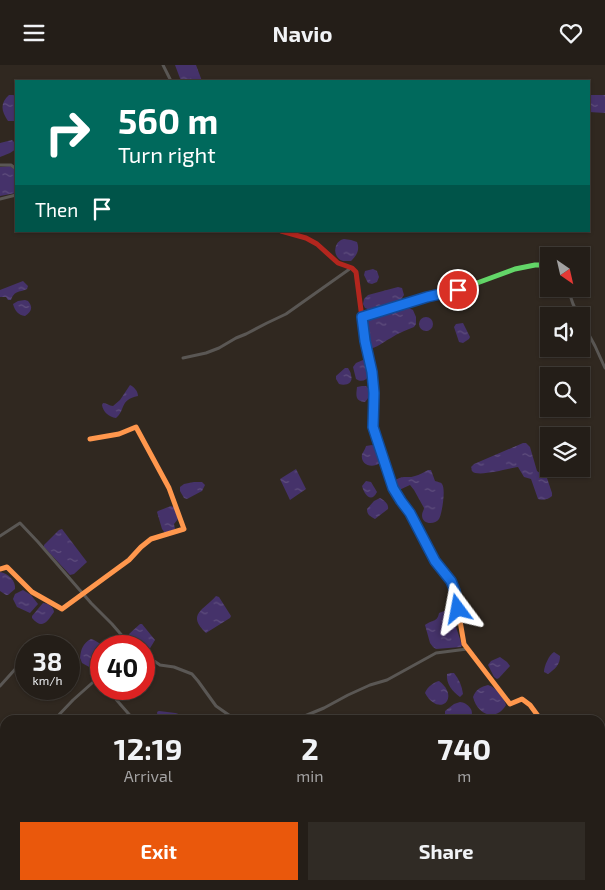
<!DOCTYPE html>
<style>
:root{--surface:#241e18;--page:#302b25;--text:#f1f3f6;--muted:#a3a2a2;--line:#413c37;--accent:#ea580c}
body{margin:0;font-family:"Exo 2",sans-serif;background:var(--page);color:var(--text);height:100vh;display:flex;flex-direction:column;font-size:19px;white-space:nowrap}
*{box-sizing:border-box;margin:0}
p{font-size:16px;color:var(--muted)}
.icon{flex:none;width:28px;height:28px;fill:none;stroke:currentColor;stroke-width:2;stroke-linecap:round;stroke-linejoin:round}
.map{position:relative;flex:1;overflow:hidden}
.drawer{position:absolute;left:0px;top:650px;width:605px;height:175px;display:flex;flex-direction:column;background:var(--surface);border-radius:15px 15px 0 0;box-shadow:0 1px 4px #0004,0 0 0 1px var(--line)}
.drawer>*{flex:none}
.banner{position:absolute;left:15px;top:15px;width:575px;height:152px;border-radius:0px;box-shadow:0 1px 4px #0004,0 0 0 1px var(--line);background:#00695c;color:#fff;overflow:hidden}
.needle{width:32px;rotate:146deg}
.controls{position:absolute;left:540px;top:182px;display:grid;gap:10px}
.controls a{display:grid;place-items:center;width:50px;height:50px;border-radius:0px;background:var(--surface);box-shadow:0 1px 4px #0004,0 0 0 1px var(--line);font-size:25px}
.speed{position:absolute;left:15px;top:570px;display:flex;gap:10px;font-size:25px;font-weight:700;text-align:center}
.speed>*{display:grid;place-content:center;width:65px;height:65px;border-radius:50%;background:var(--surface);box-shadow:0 1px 4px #0004,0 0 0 1px var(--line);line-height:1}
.speed small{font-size:12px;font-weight:400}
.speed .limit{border:8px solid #d22;background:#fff;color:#111}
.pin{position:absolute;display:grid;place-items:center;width:42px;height:42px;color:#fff;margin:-21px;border:2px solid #fff;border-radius:50%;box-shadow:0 1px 5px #0007}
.me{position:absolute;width:55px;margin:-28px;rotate:347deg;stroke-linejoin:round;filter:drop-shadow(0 0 4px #0008)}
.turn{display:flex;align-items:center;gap:18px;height:105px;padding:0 20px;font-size:22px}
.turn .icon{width:65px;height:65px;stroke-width:2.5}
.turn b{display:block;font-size:35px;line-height:42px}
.then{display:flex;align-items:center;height:48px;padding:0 20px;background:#0003;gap:10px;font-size:19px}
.eta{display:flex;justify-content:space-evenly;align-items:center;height:85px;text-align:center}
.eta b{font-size:30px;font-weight:700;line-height:35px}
.cta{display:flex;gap:10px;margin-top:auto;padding:10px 20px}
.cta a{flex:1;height:58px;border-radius:0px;background:var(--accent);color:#fff;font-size:20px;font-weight:700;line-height:58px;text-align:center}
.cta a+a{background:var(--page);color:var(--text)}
header{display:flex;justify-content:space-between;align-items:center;height:65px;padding:0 20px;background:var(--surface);font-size:22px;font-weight:700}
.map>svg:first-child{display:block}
</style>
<header><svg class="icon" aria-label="menu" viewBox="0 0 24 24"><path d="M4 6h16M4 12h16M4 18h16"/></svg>Navio<svg class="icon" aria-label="heart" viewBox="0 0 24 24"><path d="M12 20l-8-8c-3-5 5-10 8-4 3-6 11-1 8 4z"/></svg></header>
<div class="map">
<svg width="605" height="825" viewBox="0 0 605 825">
<defs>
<pattern id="water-ripples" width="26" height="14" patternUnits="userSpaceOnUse" patternTransform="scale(1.25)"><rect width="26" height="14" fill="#45326a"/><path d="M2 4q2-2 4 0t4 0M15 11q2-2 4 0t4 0" fill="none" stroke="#604f7e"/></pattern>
</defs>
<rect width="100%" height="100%" fill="#302820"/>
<g fill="url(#water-ripples)">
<path d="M175 0H196L202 16H181Z"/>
<path d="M9 30H13L16 31V56H8C1 46 0 38 9 30Z"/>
<path d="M589 30H605V48L589 47Z"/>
<path d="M12 75 16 79V84L10 88 0 92V78Z"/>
<path d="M10 101 16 106V128L0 131V102Z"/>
<path d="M344 174 351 175 357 177C360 185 357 190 351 196 349 196 345 196 343 196 332 193 333 176 344 174Z"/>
<path d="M373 204 377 206 379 212 377 217 372 219 368 218 364 210 365 206Z"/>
<path d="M23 216 28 221 27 224C18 228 15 225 11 235H8L6 232H0V225Z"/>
<path d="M398 222 402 223 404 230 400 236 370 245 365 243 363 239 364 234 368 230Z"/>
<path d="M25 235 28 236C33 242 32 246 25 251 18 250 15 246 13 239L18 236Z"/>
<path d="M409 243 413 245 416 252V259L414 262C407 265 398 268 391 273 383 277 377 283 368 284L364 254 377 250 397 247Z"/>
<circle cx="426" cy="259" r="7"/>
<path d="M463 258 470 272 469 274 463 278 459 277 454 262 456 259Z"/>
<path d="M363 295 366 296 369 303 370 310C366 315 362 318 356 314L353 302 356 298Z"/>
<path d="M345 303H348C349 305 351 307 351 310 354 319 345 321 339 319L336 314V311Z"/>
<path d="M130 320C134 322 138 326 138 331 119 335 126 345 116 353 109 352 103 347 102 340L103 338C107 338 109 341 113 341L120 335Z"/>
<path d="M362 321H366C372 326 370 332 365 337 355 336 356 331 357 322Z"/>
<path d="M523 378H526L530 382 537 406 547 413 552 428V431C549 434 542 436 538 434L531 414 524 412 518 402C510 403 477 413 472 406 471 405 472 403 471 402L474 399Z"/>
<path d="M372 380C379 382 381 391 380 398 372 404 360 400 362 389 363 388 366 382 366 381Z"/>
<path d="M296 404 306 424 290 435 280 414Z"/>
<path d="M428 405H431L435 416C437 417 441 417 442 419 446 424 442 449 439 454 435 460 422 460 422 450 422 447 424 445 424 443L414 425 410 420 397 426 394 419V416C404 409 406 414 415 411 419 410 424 407 428 405Z"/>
<path d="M366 416 371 417 377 427C371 439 364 429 362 421Z"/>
<path d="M194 417H202L205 420 202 426 187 434 184 433 180 426V422L184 419Z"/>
<path d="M380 433C384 435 389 439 388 444L375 454C370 451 367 450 367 444L374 436Z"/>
<path d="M171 441 174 442 178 454 174 459 175 464 165 468 162 464 157 447 158 446Z"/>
<path d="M62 464 87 497 74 509 70 510 44 482V480L59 465Z"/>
<path d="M0 507C8 508 16 516 15 524L8 530H6L0 526Z"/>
<path d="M23 525 31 530 38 539 30 548 17 542 13 534 15 529Z"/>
<path d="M216 531 219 532 231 551 230 553 206 568C186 549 204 545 216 531Z"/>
<path d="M43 538C48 538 54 542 54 547 47 557 42 565 32 553V551Z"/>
<path d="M447 545 456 550 457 554 456 562 462 580 461 582 436 584 433 582 430 578 425 560C433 554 437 558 439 548Z"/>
<path d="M140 559H142L155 575 149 585 144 584V581C136 581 132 576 129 569Z"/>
<path d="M91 574 94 575 104 581H101V599L91 603 82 598 80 593C81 584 83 578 91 574Z"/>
<path d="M554 587 560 591C560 600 555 604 548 609L544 607C544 601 549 590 554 587Z"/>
<path d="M500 592 507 597 510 601 499 613 497 614 494 612 488 600 491 596Z"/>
<path d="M451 608H454C459 614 462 621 463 629L460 632C452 626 446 619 447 609Z"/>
<path d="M439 616C461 633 439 653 425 628 427 622 434 617 439 616Z"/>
<path d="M488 620C497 623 503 631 506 640 495 658 477 649 473 632 476 624 481 622 488 620Z"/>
<path d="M460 637C467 637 478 648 468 654 463 657 453 655 447 655L445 650V646L454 639Z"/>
<path d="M605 800V825H589L587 820H600V802Z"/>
</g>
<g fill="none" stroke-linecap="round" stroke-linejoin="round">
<path stroke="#45326a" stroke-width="4" d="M159 648 175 650 189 655"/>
<g stroke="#5a5754" stroke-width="3">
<path d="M163 0 171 16"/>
<path d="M0 100H11L16 104"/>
<path d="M0 134 16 130"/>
<path d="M568 224 573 239 579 251"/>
<path d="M581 255 595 281 605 303"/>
<path d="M183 293 206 288 219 283 236 273 246 269 267 258 286 249 351 203"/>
<path d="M0 471 20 458 38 477 91 538 112 559 131 581"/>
<path d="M144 589 160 600 174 602 192 609 198 616 216 641 236 655"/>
<path d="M0 621 18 601"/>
<path d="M107 624 134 655"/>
<path d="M54 655 73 635 100 611"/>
<path d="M295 655 324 643 348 630 370 620 387 615 436 588 467 584"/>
<path d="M0 731 5 728"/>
<path d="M600 758 605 756"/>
<path d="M111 820 114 825"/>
<path d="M352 820 354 825"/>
<path d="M96 825 107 820"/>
<path d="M419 825 436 820"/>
</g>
<path stroke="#63d668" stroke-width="5" d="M362 252 458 225 515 204 535 200H549"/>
<g stroke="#ff974d" stroke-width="5">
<path d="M372 306 374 328 373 363 393 423 410 448 435 496 451 516 455 527 464 579 510 639 522 634 530 640 541 655"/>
<path d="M0 504 7 502 32 527 62 544 129 495 141 482 151 474 184 464 169 423 136 362 119 369 90 374"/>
</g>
<path stroke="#b3261e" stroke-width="5" d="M281 166 306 173 317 179 338 198 352 203 356 207 365 276 372 306"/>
</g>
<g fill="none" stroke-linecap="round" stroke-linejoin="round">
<g stroke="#114b97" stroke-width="12">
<path id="route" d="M458 225 427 232 362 252 365 276 372 307 374 328 373 362 393 423 401 436 410 448 435 496 451 516 455 526 458 544"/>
</g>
<use href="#route" stroke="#1a73e8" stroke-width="9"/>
</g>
</svg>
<div class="controls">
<a><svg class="needle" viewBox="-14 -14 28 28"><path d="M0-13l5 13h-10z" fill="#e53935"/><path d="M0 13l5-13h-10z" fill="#a3a2a2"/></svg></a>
<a><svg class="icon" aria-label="sound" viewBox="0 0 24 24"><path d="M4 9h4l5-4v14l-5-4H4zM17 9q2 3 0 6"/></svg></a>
<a><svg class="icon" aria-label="search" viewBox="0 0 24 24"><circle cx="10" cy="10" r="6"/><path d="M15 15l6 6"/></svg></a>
<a><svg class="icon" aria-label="layers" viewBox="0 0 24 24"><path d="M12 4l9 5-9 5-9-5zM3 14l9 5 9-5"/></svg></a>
</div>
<div class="speed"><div>38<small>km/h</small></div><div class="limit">40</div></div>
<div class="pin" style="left:458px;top:225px;background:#d93025"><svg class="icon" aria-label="arrive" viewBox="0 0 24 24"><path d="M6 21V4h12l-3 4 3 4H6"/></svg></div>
<svg class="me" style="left:458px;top:544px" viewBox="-20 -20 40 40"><path d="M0-17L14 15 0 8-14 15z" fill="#1a73e8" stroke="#fff" stroke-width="4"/></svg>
<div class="banner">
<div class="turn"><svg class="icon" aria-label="right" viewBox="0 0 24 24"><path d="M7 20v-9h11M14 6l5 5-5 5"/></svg><div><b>560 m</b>Turn right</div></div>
<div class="then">Then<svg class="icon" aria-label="arrive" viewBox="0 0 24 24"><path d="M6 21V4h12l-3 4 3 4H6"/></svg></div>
</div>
<section class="drawer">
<div class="eta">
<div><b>12:19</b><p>Arrival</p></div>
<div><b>2</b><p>min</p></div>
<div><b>740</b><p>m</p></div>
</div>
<div class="cta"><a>Exit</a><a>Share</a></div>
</section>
</div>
